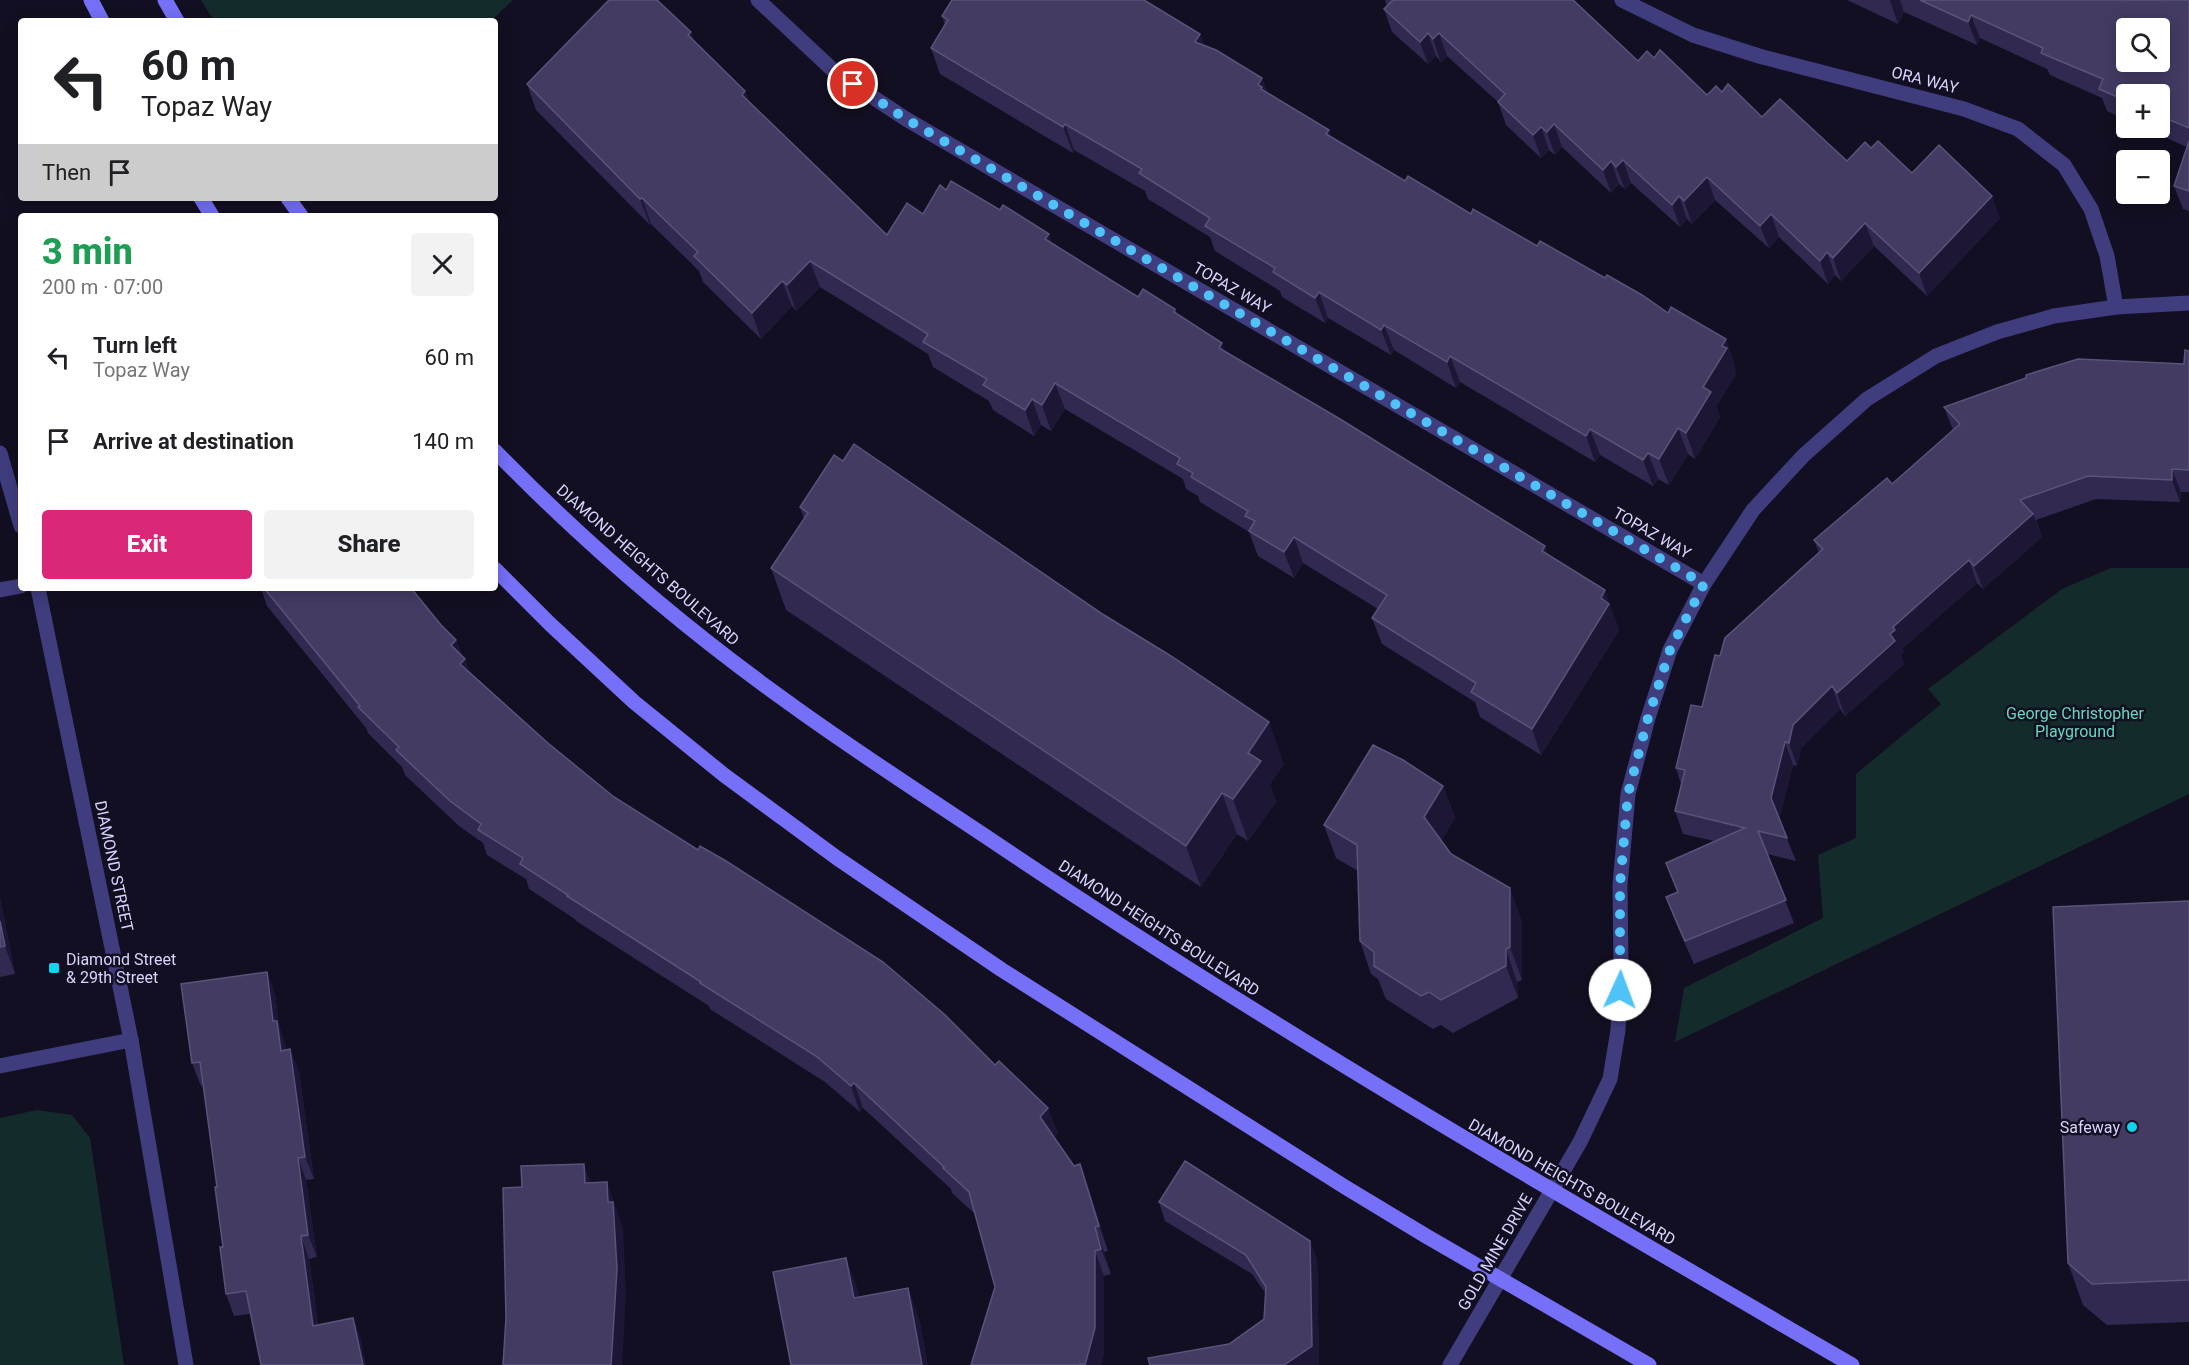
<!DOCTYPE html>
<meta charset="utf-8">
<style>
:root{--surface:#fff;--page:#f2f2f2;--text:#202124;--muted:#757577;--accent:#db2777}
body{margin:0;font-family:Roboto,sans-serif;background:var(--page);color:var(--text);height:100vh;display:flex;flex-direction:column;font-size:22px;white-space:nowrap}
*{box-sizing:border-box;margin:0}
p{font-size:20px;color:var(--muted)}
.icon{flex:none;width:33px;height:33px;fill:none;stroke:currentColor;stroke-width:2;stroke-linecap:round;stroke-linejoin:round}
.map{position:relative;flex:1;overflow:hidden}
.panel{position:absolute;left:18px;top:213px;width:480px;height:378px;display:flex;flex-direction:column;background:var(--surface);border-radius:6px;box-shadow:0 3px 15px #0003}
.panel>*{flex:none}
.guide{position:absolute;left:18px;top:18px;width:480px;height:183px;border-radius:6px;box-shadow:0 3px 15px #0003;background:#fff;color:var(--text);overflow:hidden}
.fabs{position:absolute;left:2116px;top:18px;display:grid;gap:12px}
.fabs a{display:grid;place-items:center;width:54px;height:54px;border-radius:6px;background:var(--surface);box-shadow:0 3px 15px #0003;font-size:30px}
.pin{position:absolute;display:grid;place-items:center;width:51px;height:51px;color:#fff;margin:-26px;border:3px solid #fff;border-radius:50%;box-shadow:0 2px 6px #0007}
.me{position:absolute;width:66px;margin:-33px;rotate:2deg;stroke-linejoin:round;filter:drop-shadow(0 0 4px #0008)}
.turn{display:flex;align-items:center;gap:21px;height:126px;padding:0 24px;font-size:27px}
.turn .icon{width:78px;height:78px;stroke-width:2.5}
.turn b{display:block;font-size:42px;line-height:51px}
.then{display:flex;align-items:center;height:57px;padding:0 24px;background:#0003;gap:12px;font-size:22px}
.round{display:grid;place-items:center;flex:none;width:63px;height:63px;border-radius:6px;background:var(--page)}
.head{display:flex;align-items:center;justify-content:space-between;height:102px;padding:0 24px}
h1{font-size:36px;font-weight:800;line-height:45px;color:#1e9e55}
.action{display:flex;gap:12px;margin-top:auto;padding:12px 24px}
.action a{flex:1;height:69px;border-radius:6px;background:var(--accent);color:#fff;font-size:24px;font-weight:800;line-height:69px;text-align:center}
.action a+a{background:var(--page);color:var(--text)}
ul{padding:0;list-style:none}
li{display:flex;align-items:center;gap:18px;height:84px;padding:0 24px}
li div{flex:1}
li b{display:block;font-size:22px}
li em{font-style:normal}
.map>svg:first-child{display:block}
</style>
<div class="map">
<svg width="2189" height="1365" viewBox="0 0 2189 1365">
<rect width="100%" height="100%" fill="#130f22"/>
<g fill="#132c2b">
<path d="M201 0H513L491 21H214Z"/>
<path d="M2111 568H2189V794L1675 1042 1684 988 1823 918 1818 855 1856 838V774L1941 704 1928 689 2062 589Z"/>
<path d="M37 1110 72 1115 90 1138 124 1365H0V1118Z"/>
</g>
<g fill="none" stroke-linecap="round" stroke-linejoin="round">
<g stroke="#403d7f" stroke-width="15">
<path d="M758 0 835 72 906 119 1704 584"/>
<path d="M1622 0 1693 35 1759 56 1964 109 2018 129 2064 165 2091 209 2107 256 2116 307"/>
<path d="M0 453 21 526"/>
<path d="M38 588 131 1040 186 1365"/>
<path d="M0 590 21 586"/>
<path d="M0 1066 131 1040"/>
<path d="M1450 1365 1580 1142 1610 1079 1618 1030 1621 970 1620 885 1628 794 1648 718 1670 650 1704 584 1753 510 1804 455 1867 399 1936 356 1997 332 2054 316 2116 307 2189 303"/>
</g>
<g stroke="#7570f7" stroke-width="15">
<path d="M91 0 102 21"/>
<path d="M165 0 177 21"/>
<path d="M201 198 212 216"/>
<path d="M288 198 301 216"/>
<path d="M495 451C583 541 679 624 782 698 853 750 927 797 1000 846 1277 1032 1564 1198 1852 1365"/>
<path d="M495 569 550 624 634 702 724 775 837 858 1002 970 1345 1187 1426 1236 1649 1365"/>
</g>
</g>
<g fill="#31294f">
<path d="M1385 0H1573L1638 61 1654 58 1707 95 1722 92 1762 117 1847 161 1871 148 1912 173 2000 218 1927 296 1874 246 1841 281 1835 275 1828 284 1779 237 1769 248 1715 200 1692 224 1687 219 1680 227 1631 183 1625 189 1619 184 1611 193 1562 147 1555 155 1549 150 1541 158 1506 125 1498 102 1447 56 1441 62 1436 56 1428 64 1392 32 1384 9 1387 6Z"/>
<path d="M1847 0H2189V211L2183 209 2174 186 2187 147 2144 128H2160V94H2127V120L2107 111 2102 98 2050 75 2047 69 1980 38 1977 45 1904 12 1898 24Z"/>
<path d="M942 16 1200 34 1204 45 1268 93 1332 138 1405 181 1471 214 1735 365 1734 367 1736 374 1716 406 1720 417 1695 459 1688 454 1669 485 1658 479 1653 486 1600 455 1595 462 1460 382 1456 388 1394 350 1391 355 1328 318 1325 323 1282 297 1280 291 1215 251 1210 237 1148 199 1145 191 1074 150 1073 153 940 74 931 48 945 25Z"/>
<path d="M691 32 694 41 745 91 749 102 887 235 923 214 946 190 1052 244 1138 297 1175 309 1177 314 1225 351 1545 546 1548 555 1614 616 1619 630 1541 755 1480 717 1475 702 1382 644 1372 618 1378 609 1303 563 1294 578 1258 556 1249 532 1200 502 1198 496 1186 489 1183 479 1065 409 1051 431 1041 425 1034 436 993 410 989 401 933 367 928 354 820 287 796 311 792 306 761 339 703 282 699 271 651 224 650 225 536 110 527 84Z"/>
<path d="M2189 351V492H2181L2180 502 2096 499 2036 520 2042 537 1983 589 1977 583 1937 618 1902 649 1904 652 1901 655 1904 664 1845 716 1840 709 1801 748 1797 766 1793 765 1779 819 1796 861 1767 854 1794 923 1694 964 1674 919 1666 897 1677 892 1666 863 1714 841 1683 834 1675 811 1681 784 1676 768 1702 707 1720 656 1819 553 1814 540 1892 484 1953 430 1944 407 2184 364Z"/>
<path d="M800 507 1284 764 1270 784 1276 802 1248 841 1237 834 1201 887 786 610 771 568 804 519Z"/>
<path d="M261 588H411L441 625 456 640 462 656 470 672 549 744 614 797 1058 1133 1054 1137 1074 1166 1080 1164 1089 1190 1108 1251 1104 1252 1111 1274 1104 1276V1353L1101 1365H971L995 1287 975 1214 952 1193 951 1189 863 1108 860 1112 825 1082 710 1009 709 1006 576 921 575 919 529 889 526 879 487 855 483 843 459 826 405 775 402 767 368 733 366 728 267 606Z"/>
<path d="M1443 786 1455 818 1441 841 1451 854 1522 921V980L1517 982 1518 998 1453 1033 1441 1025 1433 1029 1386 999 1378 979 1371 974 1360 941 1358 871 1336 858 1324 825Z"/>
<path d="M0 898 15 974 0 977Z"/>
<path d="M2189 901V1322L2107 1325 2083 1305 2068 1263Z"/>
<path d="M267 972 275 995 279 1026 285 1044 286 1050 290 1049 299 1072 314 1179 306 1180 317 1257 309 1259 318 1325 353 1318 361 1341 250 1314 234 1316 226 1294 223 1247 217 1187 203 1085 201 1086 192 1063Z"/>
<path d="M1159 1202 1317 1259 1319 1364 1317 1365H1150L1229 1344 1264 1319 1266 1294 1252 1274 1165 1221Z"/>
</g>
<g fill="#1d1735">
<path d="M1890 0H1900L1904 12 1898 24 1890 1Z"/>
<path d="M1971 15 1980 38 1977 45 1968 22Z"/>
<path d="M691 32 701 58 688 35Z"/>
<path d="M1428 33 1436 56 1428 64 1420 42Z"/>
<path d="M1439 33 1447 56 1441 62 1433 39Z"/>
<path d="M1200 34 1209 59 1195 42Z"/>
<path d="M1262 78 1272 103 1258 85Z"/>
<path d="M745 91 755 117 742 95Z"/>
<path d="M1065 124 1074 150 1073 153 1063 127Z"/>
<path d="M1554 124 1562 147 1555 155 1547 132Z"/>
<path d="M1541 127 1549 150 1541 158 1533 135Z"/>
<path d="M1329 130 1338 155 1326 134Z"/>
<path d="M1623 160 1631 183 1625 189 1616 167Z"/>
<path d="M1611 161 1619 184 1611 193 1603 170Z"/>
<path d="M1707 177 1715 200 1692 224 1684 201Z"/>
<path d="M1679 196 1687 219 1680 227 1672 205Z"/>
<path d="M1992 196 2000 218 1927 296 1919 273Z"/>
<path d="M642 198 651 224 650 225 640 199Z"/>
<path d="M1771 214 1779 237 1769 248 1760 226Z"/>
<path d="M1865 223 1874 246 1841 281 1833 258Z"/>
<path d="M1049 234 1058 260 1045 239Z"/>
<path d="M1827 252 1835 275 1828 284 1820 261Z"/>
<path d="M810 261 820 287 796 311 787 285Z"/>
<path d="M782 281 792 306 761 339 752 313Z"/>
<path d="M1319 292 1328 318 1325 323 1315 298Z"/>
<path d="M1384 325 1394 350 1391 355 1381 330Z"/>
<path d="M1726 339 1735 365 1734 367 1736 374 1716 406 1720 417 1695 459 1686 433 1703 387Z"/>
<path d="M1222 343 1231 369 1219 348Z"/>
<path d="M1450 356 1460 382 1456 388 1447 362Z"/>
<path d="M1055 383 1065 409 1051 431 1042 405Z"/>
<path d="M1032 399 1041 425 1034 436 1025 410Z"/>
<path d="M1678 428 1688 454 1669 485 1659 459Z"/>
<path d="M1590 429 1600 455 1595 462 1586 436Z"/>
<path d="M1648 453 1658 479 1653 486 1643 460Z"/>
<path d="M2172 469 2181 492 2180 502 2172 480Z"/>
<path d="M2033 514 2042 537 1983 589 1974 566Z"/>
<path d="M1294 537 1303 563 1294 578 1284 552Z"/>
<path d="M1545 546 1555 572 1542 551Z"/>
<path d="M1969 560 1977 583 1937 618 1902 649 1904 652 1901 655 1904 664 1845 716 1837 693 1893 627 1929 595Z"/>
<path d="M1605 590 1619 630 1541 755 1532 729Z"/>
<path d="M456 640 464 661 465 659 474 684 470 689 451 645Z"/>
<path d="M1832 686 1840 709 1801 748 1797 766 1789 743 1793 725Z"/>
<path d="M1269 722 1284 764 1270 784 1276 802 1248 841 1233 799 1248 753Z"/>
<path d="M1785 742 1793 765 1779 820 1771 798Z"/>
<path d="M1443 786 1455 818 1436 850 1424 817Z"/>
<path d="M1222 793 1237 834 1201 887 1186 846Z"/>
<path d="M1510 888 1522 921V980L1510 947Z"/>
<path d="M0 898 15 974 5 946 0 921Z"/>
<path d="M1506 949 1517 982 1518 998 1506 966Z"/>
<path d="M267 972 275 995 279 1026 285 1044 290 1074 281 1051 273 1021Z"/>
<path d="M290 1049 299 1072 314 1179 305 1157Z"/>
<path d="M854 1083 863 1108 860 1112 851 1086Z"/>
<path d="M1048 1108 1058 1133 1049 1142 1040 1117Z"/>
<path d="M298 1158 306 1180 317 1257 308 1235Z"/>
<path d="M584 1164 593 1189 585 1183Z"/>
<path d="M1080 1164 1089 1190 1108 1251 1099 1226Z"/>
<path d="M607 1182 623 1228 626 1294 622 1365H611Z"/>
<path d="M1095 1227 1104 1252 1111 1274 1101 1249Z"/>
<path d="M301 1236 309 1259 321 1349 313 1326Z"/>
<path d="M1310 1241 1317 1259 1319 1364 1317 1365H1284Z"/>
<path d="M1095 1251 1104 1276V1353L1101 1365H1085Z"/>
<path d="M846 1258 858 1290 866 1331 854 1298Z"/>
<path d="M908 1288 920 1321 928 1365H922Z"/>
<path d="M353 1318 361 1341 366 1365H363Z"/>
</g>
<g fill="#433b62" stroke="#5a537a" stroke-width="1.5" fill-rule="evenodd">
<path d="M609 0H657L691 32 688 35 745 91 742 95 887 235 907 203 923 214 940 185 946 190 951 181 1000 210 1003 205 1049 234 1045 239 1138 297 1143 289 1175 309 1174 312 1222 343 1219 348 1340 419 1545 546 1542 551 1605 590 1601 598 1609 604 1532 729 1471 692 1476 683 1372 618 1387 595 1294 537 1284 552 1249 531 1255 521 1245 516 1248 511 1191 477 1193 473 1177 464 1180 458 1055 383 1042 405 1032 399 1025 410 983 385 987 379 923 342 928 334 810 261 787 285 782 281 752 313 694 256 698 252 642 198 640 199 527 84Z"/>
<path d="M952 0H1144L1200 34 1195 42 1216 50 1262 78 1258 85 1262 87 1261 89 1329 130 1326 134 1405 181 1408 176 1471 214 1473 209 1537 246 1540 241 1605 278 1607 275 1642 295 1668 313 1671 307 1726 339 1722 346 1727 348 1703 387 1711 392 1686 433 1678 428 1659 459 1648 453 1643 460 1590 429 1586 436 1450 356 1447 362 1384 325 1381 330 1319 292 1315 298 1273 272 1275 268 1205 226 1210 218 1139 173 1142 169 1065 124 1063 127 931 48 948 20 942 16Z"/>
<path d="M1393 0H1573L1638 61 1647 51 1654 58 1660 50 1707 95 1716 86 1722 92 1728 84 1762 117 1780 99 1847 161 1865 142 1871 148 1878 141 1912 173 1939 145 1992 196 1919 273 1865 223 1833 258 1827 252 1820 261 1771 214 1760 226 1707 177 1684 201 1679 196 1672 205 1623 160 1616 167 1611 161 1603 170 1554 124 1547 132 1541 127 1533 135 1498 102 1505 94 1439 33 1433 39 1428 33 1420 42 1384 9Z"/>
<path d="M1920 0H2189V128L2160 116V94H2127V101L2099 89 2103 79 2041 53 2043 48 1971 15 1968 22ZM2127 28H2160V62H2127Z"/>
<path d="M2189 141V191L2174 186Z"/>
<path d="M2185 350 2189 351V470L2172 469V480L2088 476 2020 500 2033 514 1974 566 1969 560 1929 595 1893 627 1895 630 1890 634 1895 641 1837 693 1832 686 1793 725 1789 743 1785 742 1771 798 1787 838 1758 831 1786 900 1685 941 1666 897 1678 892 1666 863 1745 828 1675 811 1685 770 1676 768 1691 705 1702 707 1715 655 1720 656 1725 638 1823 549 1814 540 1887 478 1892 484 1960 424 1944 407 2026 378V375L2078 359 2184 364Z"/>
<path d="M854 444 1104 615 1171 656 1269 722 1248 753 1261 761 1233 799 1222 793 1186 846 771 568 808 513 800 507 834 455 843 461Z"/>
<path d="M264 588H411L441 625 456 640 451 645 465 659 460 664 549 744 614 797 698 850 700 846 726 861 883 962 944 1014 995 1065 999 1061 1048 1108 1040 1117 1074 1166 1080 1164 1099 1226 1095 1227 1101 1249 1095 1251V1328L1085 1365 1080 1364V1365H971L995 1287 969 1192 943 1168 944 1167 854 1083 851 1086 816 1056 700 983 701 982 567 896 568 895 520 864 523 858 478 830 481 824 450 801 396 750 399 747 358 707 360 706Z"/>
<path d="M1373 745 1403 760 1443 786 1424 817 1451 854 1510 888V947L1506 949V966L1441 1000 1429 992 1421 996 1374 966V952L1360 941 1357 845 1324 825Z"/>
<path d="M2189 901V1280L2092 1284 2068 1263 2053 907Z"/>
<path d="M0 921 5 946 0 947Z"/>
<path d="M267 972 273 1021H277L281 1051 290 1049 305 1157 298 1158 308 1235 301 1236 313 1326 353 1318 363 1365H261L246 1291 226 1294 220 1247H223L215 1187H217L200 1062 192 1063 181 984Z"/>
<path d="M1185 1161 1310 1241 1312 1346 1284 1365H1150L1148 1358 1229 1344 1264 1319 1266 1287 1246 1255 1159 1202Z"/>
<path d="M584 1164 585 1183 607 1182 608 1202H613L617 1269 611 1365H503L506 1318 503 1188 522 1187 521 1166Z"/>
<path d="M846 1258 854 1298 908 1288 922 1365H791L773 1272Z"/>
</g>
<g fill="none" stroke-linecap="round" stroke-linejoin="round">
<path stroke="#4fc3f7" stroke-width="10" stroke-dasharray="0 18" d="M853 84 906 119 1704 584 1670 650 1648 718 1628 794 1620 885V990"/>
</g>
<g fill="#0ed5ee" stroke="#130f22" stroke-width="2">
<rect x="48" y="962" width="12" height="12" rx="3"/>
<circle cx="2132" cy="1127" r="6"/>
</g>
<g text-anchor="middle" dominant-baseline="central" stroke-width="5" stroke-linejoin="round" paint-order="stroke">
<g font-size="16" fill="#d8d3fc" stroke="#130f22">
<text transform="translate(1925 80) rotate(14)">ORA WAY</text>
<text transform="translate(1232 288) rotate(30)">TOPAZ WAY</text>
<text transform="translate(1652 533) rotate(30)">TOPAZ WAY</text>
<text transform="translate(648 565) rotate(41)">DIAMOND HEIGHTS BOULEVARD</text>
<text transform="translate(114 866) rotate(78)">DIAMOND STREET</text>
<text transform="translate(1159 928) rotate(33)">DIAMOND HEIGHTS BOULEVARD</text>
<text transform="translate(1572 1182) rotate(30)">DIAMOND HEIGHTS BOULEVARD</text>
<text transform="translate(1495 1252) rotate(-60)">GOLD MINE DRIVE</text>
</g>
<g font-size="16" fill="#63d8bc" stroke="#130f22">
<text x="2075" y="713">George Christopher<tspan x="2075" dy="18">Playground</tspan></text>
</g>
<g font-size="16" fill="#d8d3fc" stroke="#130f22" text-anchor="start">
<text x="66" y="959">Diamond Street<tspan x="66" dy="18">&amp; 29th Street</tspan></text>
<text x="2120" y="1127" text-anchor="end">Safeway</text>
</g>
</g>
</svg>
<div class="fabs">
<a><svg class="icon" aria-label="search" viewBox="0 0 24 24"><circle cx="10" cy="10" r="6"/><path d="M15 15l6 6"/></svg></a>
<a>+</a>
<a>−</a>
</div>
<div class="pin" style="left:853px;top:84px;background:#d93025"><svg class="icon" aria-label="arrive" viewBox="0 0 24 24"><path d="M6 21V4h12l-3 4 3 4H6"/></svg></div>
<svg class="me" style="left:1620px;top:990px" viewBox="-20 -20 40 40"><circle r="19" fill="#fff"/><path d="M0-13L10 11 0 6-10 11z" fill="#4fc3f7"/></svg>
<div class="guide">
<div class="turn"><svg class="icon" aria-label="left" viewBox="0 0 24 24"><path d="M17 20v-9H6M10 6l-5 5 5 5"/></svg><div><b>60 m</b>Topaz Way</div></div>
<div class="then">Then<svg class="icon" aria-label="arrive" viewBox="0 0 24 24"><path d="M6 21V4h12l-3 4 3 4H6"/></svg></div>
</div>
<section class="panel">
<div class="head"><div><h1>3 min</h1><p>200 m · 07:00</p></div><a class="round"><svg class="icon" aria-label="close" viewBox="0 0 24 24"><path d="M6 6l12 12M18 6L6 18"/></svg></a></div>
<ul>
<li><svg class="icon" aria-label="left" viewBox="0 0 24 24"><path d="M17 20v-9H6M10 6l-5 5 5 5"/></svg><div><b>Turn left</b><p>Topaz Way</p></div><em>60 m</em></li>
<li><svg class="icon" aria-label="arrive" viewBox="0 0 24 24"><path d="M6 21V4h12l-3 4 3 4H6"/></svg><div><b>Arrive at destination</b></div><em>140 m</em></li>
</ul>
<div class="action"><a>Exit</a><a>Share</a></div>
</section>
</div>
